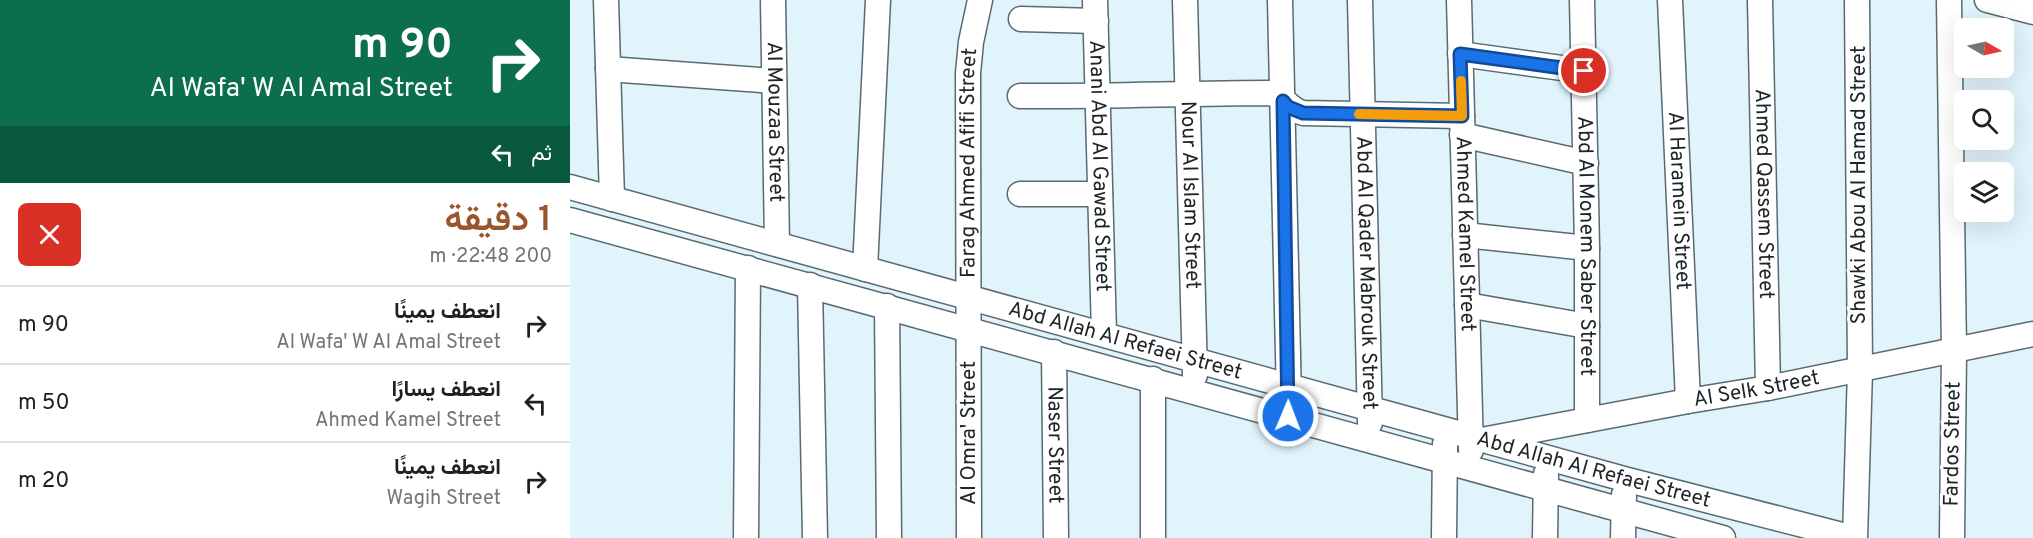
<!DOCTYPE html>
<html lang="ar">
<meta charset="utf-8">
<style>
:root{--surface:#fff;--page:#f2f2f2;--text:#202124;--muted:#757577;--line:#e0e0e0;--accent:#9b552c}
body{margin:0;font-family:Overpass,Vazirmatn,sans-serif;background:var(--page);color:var(--text);direction:rtl;height:100vh;display:flex;flex-direction:column;font-size:22px;white-space:nowrap}
*{box-sizing:border-box;margin:0}
p{font-size:20px;color:var(--muted)}
.icon{flex:none;width:33px;height:33px;fill:none;stroke:currentColor;stroke-width:2;stroke-linecap:round;stroke-linejoin:round}
.map{position:relative;flex:1;overflow:hidden;direction:ltr}
.drawer{display:flex;flex-direction:column;background:var(--surface);width:570px}
.drawer>*{flex:none}
.guide{background:#0b6e4f;color:#fff;overflow:hidden}
.needle{width:39px;rotate:99deg}
.controls{position:absolute;left:1384px;top:18px;display:grid;gap:12px}
.controls a{display:grid;place-items:center;width:60px;height:60px;border-radius:9px;background:var(--surface);box-shadow:0 6px 24px #0002;font-size:30px}
.pin{position:absolute;display:grid;place-items:center;width:51px;height:51px;color:#fff;margin:-26px;border:3px solid #fff;border-radius:50%;box-shadow:0 2px 6px #0007}
.me{position:absolute;width:66px;margin:-33px;rotate:1deg;stroke-linejoin:round;filter:drop-shadow(0 0 4px #0008)}
.turn{display:flex;align-items:center;gap:21px;height:126px;padding:0 18px;font-size:27px}
.turn .icon{width:78px;height:78px;stroke-width:2.5}
.turn b{display:block;font-size:42px;line-height:51px}
.then{display:flex;align-items:center;height:57px;padding:0 18px;background:#0003;gap:12px;font-size:22px}
.round{display:grid;place-items:center;flex:none;width:63px;height:63px;border-radius:9px;background:var(--page)}
.head{display:flex;align-items:center;justify-content:space-between;height:102px;padding:0 18px}
h1{font-size:36px;font-weight:600;line-height:45px;color:var(--accent)}
ul{padding:0;list-style:none}
li{display:flex;align-items:center;gap:18px;height:78px;padding:0 18px;border-top:2px solid var(--line)}
li div{flex:1}
li b{display:block;font-size:22px}
li em{font-style:normal}
main{display:flex;flex:1;min-height:0}
.map>svg:first-child{display:block}
</style>
<main>
<div class="map">
<svg width="1463" height="538" viewBox="0 0 1463 538">
<rect width="100%" height="100%" fill="#e1f4fb"/>
<g fill="none" stroke-linecap="round" stroke-linejoin="round">
<g stroke="#5a6a71" stroke-width="27">
<g id="minor">
<path d="M36 0 42 199"/>
<path id="s1" d="M203 0 207 244"/>
<path id="s2" d="M525 0 534 334"/>
<path id="s3" d="M615 0 625 375"/>
<path d="M710 0 719 400"/>
<path id="s4" d="M790 0 800 423"/>
<path id="s5" d="M889 0 901 450"/>
<path id="s6" d="M1012 0 1017 248V420"/>
<path id="s7" d="M1100 0 1118 401"/>
<path id="s8" d="M1190 0 1198 388"/>
<path d="M1379 0 1384 351 1382 538"/>
<path d="M1417 0 1463 12"/>
<path d="M451 19 526 21"/>
<path d="M890 54 1014 71"/>
<path d="M38 69 204 81"/>
<path d="M450 96C534 97 617 93 701 93 715 96 717 109 733 113L892 116"/>
<path d="M892 135 1016 163"/>
<path id="s9" d="M0 187 1054 479 1284 538"/>
<path d="M450 194H530"/>
<path d="M0 220C384 327 769 429 1153 538"/>
<path d="M895 235 1017 248"/>
<path d="M295 269 308 0"/>
<path d="M240 285 245 538"/>
<path d="M897 305 1017 326"/>
<path d="M317 306 319 538"/>
<path id="s10" d="M484 352 486 538"/>
<path id="s11" d="M917 439 1118 401 1198 388 1463 334"/>
<path d="M176 538 178 268"/>
<path id="s12" d="M399 538 398 73 401 42 410 0"/>
<path d="M583 538V379"/>
<path d="M874 538 875 444"/>
<path d="M975 538 976 474"/>
<path d="M1053 538 1054 495"/>
<path d="M1285 538 1290 370 1287 0"/>
</g>
</g>
<use href="#minor" stroke="#fff" stroke-width="24"/>
</g>
<g fill="none" stroke-linecap="round" stroke-linejoin="round">
<g stroke="#114b97" stroke-width="15">
<path id="route" d="M718 416 713 101 718 107 733 113 892 116 890 54 1014 71"/>
</g>
<use href="#route" stroke="#1a73e8" stroke-width="10"/>
<path stroke="#f59e0b" stroke-width="10" d="M789 114 892 116 891 81"/>
</g>
<g text-anchor="middle" dominant-baseline="central" stroke-width="6" stroke-linejoin="round" paint-order="stroke">
<g font-size="21" fill="#1e2528" stroke="#fdfdfd">
<text stroke="none"><textPath href="#s1" startOffset="122">Al Mouzaa Street</textPath></text>
<text stroke="none"><textPath href="#s12" startOffset="375">Farag Ahmed Afifi Street</textPath></text>
<text stroke="none"><textPath href="#s2" startOffset="166">Anani Abd Al Gawad Street</textPath></text>
<text transform="translate(1289 185) rotate(-90)">Shawki Abou Al Hamad Street</text>
<text stroke="none"><textPath href="#s8" startOffset="194">Ahmed Qassem Street</textPath></text>
<text stroke="none"><textPath href="#s3" startOffset="195">Nour Al Islam Street</textPath></text>
<text stroke="none"><textPath href="#s7" startOffset="201">Al Haramein Street</textPath></text>
<text stroke="none"><textPath href="#s5" startOffset="234">Ahmed Kamel Street</textPath></text>
<text stroke="none"><textPath href="#s6" startOffset="246">Abd Al Monem Saber Street</textPath></text>
<text stroke="none"><textPath href="#s4" startOffset="273">Abd Al Qader Mabrouk Street</textPath></text>
<text stroke="none"><textPath href="#s9" startOffset="576">Abd Allah Al Refaei Street</textPath></text>
<text stroke="none"><textPath href="#s11" startOffset="274">Al Selk Street</textPath></text>
<text transform="translate(399 433) rotate(-90)">Al Omra' Street</text>
<text transform="translate(1383 444) rotate(-89)">Fardos Street</text>
<text stroke="none"><textPath href="#s10" startOffset="93">Naser Street</textPath></text>
<text stroke="none"><textPath href="#s9" startOffset="1062">Abd Allah Al Refaei Street</textPath></text>
</g>
</g>
</svg>
<div class="controls">
<a><svg class="needle" viewBox="-14 -14 28 28"><path d="M0-13l5 13h-10z" fill="#e53935"/><path d="M0 13l5-13h-10z" fill="#757577"/></svg></a>
<a><svg class="icon" aria-label="search" viewBox="0 0 24 24"><circle cx="10" cy="10" r="6"/><path d="M15 15l6 6"/></svg></a>
<a><svg class="icon" aria-label="layers" viewBox="0 0 24 24"><path d="M12 4l9 5-9 5-9-5zM3 14l9 5 9-5"/></svg></a>
</div>
<div class="pin" style="left:1014px;top:71px;background:#d93025"><svg class="icon" aria-label="arrive" viewBox="0 0 24 24"><path d="M6 21V4h12l-3 4 3 4H6"/></svg></div>
<svg class="me" style="left:718px;top:416px" viewBox="-20 -20 40 40"><circle r="17" fill="#1a73e8" stroke="#fff" stroke-width="3"/><path d="M0-11L8 9 0 5-8 9z" fill="#fff"/></svg>
</div>
<section class="drawer">
<div class="guide">
<div class="turn"><svg class="icon" aria-label="right" viewBox="0 0 24 24"><path d="M7 20v-9h11M14 6l5 5-5 5"/></svg><div><b>90 m</b>Al Wafa' W Al Amal Street</div></div>
<div class="then">ثم<svg class="icon" aria-label="left" viewBox="0 0 24 24"><path d="M17 20v-9H6M10 6l-5 5 5 5"/></svg></div>
</div>
<div class="head"><div><h1>1 دقيقة</h1><p>200 m · 22:48</p></div><a class="round" style="background:#d93025;color:#fff"><svg class="icon" aria-label="close" viewBox="0 0 24 24"><path d="M6 6l12 12M18 6L6 18"/></svg></a></div>
<ul>
<li><svg class="icon" aria-label="right" viewBox="0 0 24 24"><path d="M7 20v-9h11M14 6l5 5-5 5"/></svg><div><b>انعطف يمينًا</b><p>Al Wafa' W Al Amal Street</p></div><em>90 m</em></li>
<li><svg class="icon" aria-label="left" viewBox="0 0 24 24"><path d="M17 20v-9H6M10 6l-5 5 5 5"/></svg><div><b>انعطف يسارًا</b><p>Ahmed Kamel Street</p></div><em>50 m</em></li>
<li><svg class="icon" aria-label="right" viewBox="0 0 24 24"><path d="M7 20v-9h11M14 6l5 5-5 5"/></svg><div><b>انعطف يمينًا</b><p>Wagih Street</p></div><em>20 m</em></li>
</ul>
</section>
</main>
